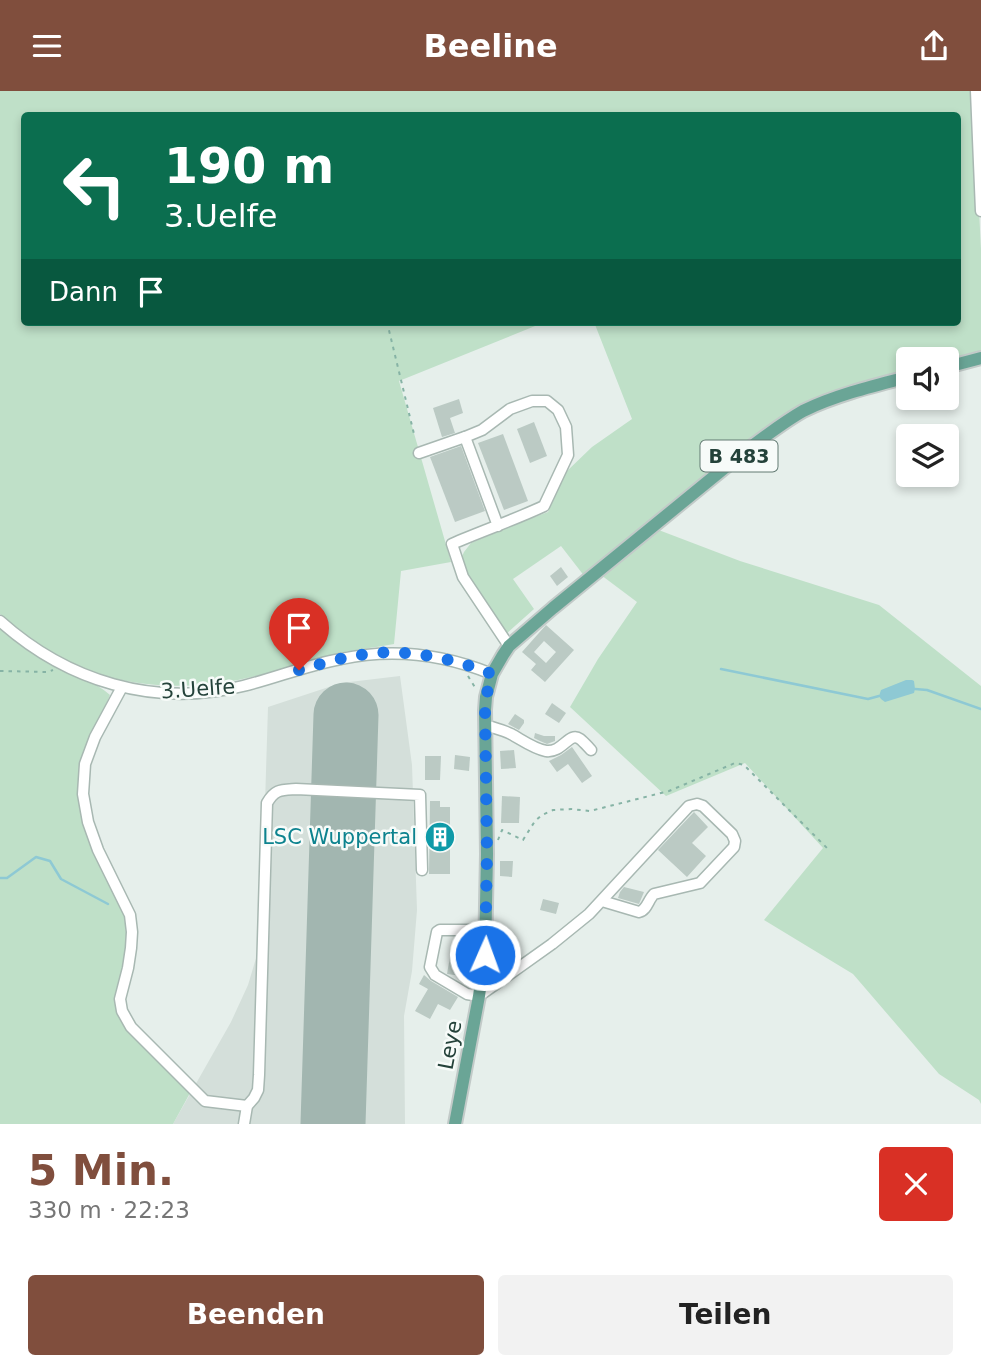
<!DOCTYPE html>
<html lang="de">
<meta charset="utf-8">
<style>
:root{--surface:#fff;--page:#f2f2f2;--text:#222;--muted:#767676;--accent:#804e3d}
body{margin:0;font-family:"DejaVu Sans",sans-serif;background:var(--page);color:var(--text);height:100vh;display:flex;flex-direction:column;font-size:26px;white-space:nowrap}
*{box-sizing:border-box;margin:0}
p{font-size:23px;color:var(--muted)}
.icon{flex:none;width:38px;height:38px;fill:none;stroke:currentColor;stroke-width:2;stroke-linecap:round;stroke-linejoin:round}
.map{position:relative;height:1033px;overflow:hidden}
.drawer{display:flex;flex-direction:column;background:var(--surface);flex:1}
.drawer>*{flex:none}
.top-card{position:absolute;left:21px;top:21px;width:940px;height:214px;border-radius:7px;box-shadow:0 4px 10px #0003;background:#0b6e4f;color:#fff;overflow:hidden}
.buttons{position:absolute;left:896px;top:256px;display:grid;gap:14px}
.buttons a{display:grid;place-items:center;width:63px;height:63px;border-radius:7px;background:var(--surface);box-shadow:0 4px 10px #0003;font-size:35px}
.pin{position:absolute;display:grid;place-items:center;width:60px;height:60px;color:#fff;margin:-72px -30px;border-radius:50% 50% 50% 0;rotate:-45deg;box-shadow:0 0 7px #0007}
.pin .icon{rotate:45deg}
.me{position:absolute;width:77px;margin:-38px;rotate:2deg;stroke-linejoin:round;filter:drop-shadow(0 0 5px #0008)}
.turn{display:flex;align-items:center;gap:24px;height:147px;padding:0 28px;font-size:32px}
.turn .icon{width:91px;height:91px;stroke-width:2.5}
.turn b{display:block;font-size:49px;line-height:60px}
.then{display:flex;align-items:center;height:66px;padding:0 28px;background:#0003;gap:14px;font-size:26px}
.round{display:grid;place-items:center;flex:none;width:74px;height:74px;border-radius:7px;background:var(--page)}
.head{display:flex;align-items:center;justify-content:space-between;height:119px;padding:0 28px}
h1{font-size:42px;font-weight:800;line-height:52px;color:var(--accent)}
.button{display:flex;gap:14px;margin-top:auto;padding:14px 28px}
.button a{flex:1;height:80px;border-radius:7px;background:var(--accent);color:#fff;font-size:28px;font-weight:800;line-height:80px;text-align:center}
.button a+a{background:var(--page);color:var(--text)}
header{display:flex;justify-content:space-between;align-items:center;height:91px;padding:0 28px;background:var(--accent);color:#fff;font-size:32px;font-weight:800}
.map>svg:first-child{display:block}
</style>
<header><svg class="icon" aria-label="menu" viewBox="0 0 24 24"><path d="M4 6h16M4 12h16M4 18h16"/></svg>Beeline<svg class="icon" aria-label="share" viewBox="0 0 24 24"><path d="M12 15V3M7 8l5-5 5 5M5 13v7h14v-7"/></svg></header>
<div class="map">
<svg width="981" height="1033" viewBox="0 0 981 1033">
<rect width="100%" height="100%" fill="#e6efeb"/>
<path fill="#d4dfda" d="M400 585 412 674 417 819 412 880 404 925 405 1033H173L231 931 248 894 257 864 262 809 268 616 341 592Z"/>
<g fill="#bfe0c8">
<path d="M0 0H973L981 158V262L947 273V268H908V283L804 317 585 486 561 455 513 488 534 518 505 544 459 472 464 461 471 452 516 433 548 421 566 381 592 356 632 328 594 231H957V24H24V231H545L399 290 451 471 401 480 394 553C375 557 355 558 336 563 303 570 271 583 238 589 170 602 101 594 42 557 27 547 14 534 0 523Z"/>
<path d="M656 438 740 470 879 514 981 595V1013L979 1009 939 983 853 883 764 829 823 757 745 672 666 705 570 616 598 568 637 511 601 484Z"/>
<path d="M0 536C17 551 35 565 55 576 74 585 95 590 110 604L82 669 79 695 83 730 124 823 127 850 117 905V922L124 932 186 995 190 1002 173 1033H0Z"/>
</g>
<path fill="#8ec9d4" d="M906 589H912L914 590 915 598 914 602 885 611 881 608 879 605 881 599Z"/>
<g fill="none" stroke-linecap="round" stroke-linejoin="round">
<g stroke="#8ec9d4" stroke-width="2.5">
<path d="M721 578 868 608 879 605"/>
<path d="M915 598 927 599 981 618"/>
<path d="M0 787H7L36 766 50 770 61 788 108 813"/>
</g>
<path stroke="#a2b6b0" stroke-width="65" d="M333 1033 346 624"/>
</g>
<g fill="#bbcac4" fill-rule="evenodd">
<path d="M459 308 463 322 450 327 455 342 442 346 433 317Z"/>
<path d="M534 331 547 365 530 372 517 338Z"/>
<path d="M503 343 528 410 504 419 478 352Z"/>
<path d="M461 355 485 420 455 431 430 366Z"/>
<path d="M561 476 568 486 557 495 550 485Z"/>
<path d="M546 534 574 559 545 591 531 579 536 573 522 561ZM544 550 556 561 546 572 534 561Z"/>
<path d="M552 612 566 622 559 632 545 623Z"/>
<path d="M515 623 524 629V632L519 639 508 633Z"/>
<path d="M535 642 544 645H555V650L547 653 540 650 534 647Z"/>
<path d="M572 656 592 685 582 692 568 673 557 681 549 670 561 664Z"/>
<path d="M514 659 516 677 501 678 500 660Z"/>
<path d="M455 664 470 666 469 680 454 678Z"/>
<path d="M425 665H441L440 689H425Z"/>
<path d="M502 705 520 706 519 732H501Z"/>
<path d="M430 710H440V716H450V783H429Z"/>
<path d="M694 721 708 736 692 752 706 765 687 786 658 759Z"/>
<path d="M500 770H513L512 786 500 785Z"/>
<path d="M624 796 644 801 639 813 618 807 620 801Z"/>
<path d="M543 808 559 812 556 823 540 819Z"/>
<path d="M451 860 473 864 469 886 447 883Z"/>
<path d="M424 884 431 890 458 906 450 919 438 913 430 928 415 920 428 898 419 893Z"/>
</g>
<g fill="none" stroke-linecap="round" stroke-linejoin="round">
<g stroke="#a8b8b2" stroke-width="13">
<g id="minor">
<path d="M976 0 981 120"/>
<path d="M419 362 465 346"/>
<path d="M498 435 465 346 482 339 510 318 532 310H547L558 319 566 336 568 364 544 415C514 429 482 440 452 453L463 486 509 555"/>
<path d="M0 530C67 590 154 617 243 595 276 587 307 574 341 568 392 557 443 563 492 583"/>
<path d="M122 596 95 646 85 673 83 703 88 731 98 759 130 824 132 841 131 857 128 877 120 908 122 920 131 936 205 1010 247 1015"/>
<path d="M485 634C494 637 503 639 511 643 522 649 534 658 546 660 563 662 569 640 580 648 584 651 588 656 591 659"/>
<path d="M486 839H440L437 841 430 876 435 884 467 903 479 905 552 853 589 823 689 715 697 713 703 715 732 743 735 750 734 756 700 792 654 803C648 809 647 819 639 821L602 810"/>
<path d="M244 1033 247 1015 254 1007 258 999 259 984 267 712C275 698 281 699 296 698L420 704 422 779"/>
</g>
</g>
<g stroke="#c2cac8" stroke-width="16">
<g id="major">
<path d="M947 276 981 267"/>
<path d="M455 1033 479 905 485 864 487 763 485 619 486 606 492 583 503 564 509 555 553 517 744 361C763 347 782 332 803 320 836 304 873 295 908 286"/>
</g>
</g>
<g stroke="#86b3a5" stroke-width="2" stroke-dasharray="3.5 5" stroke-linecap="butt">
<path d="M387 231 414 343"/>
<path d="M0 580 48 581 53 579"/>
<path d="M468 585 476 598"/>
<path d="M498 749 502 739 523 749 535 730 542 724 553 719 571 718 590 720 669 700 735 672 744 674 828 758"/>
</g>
<use href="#minor" stroke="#fff" stroke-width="10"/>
<use href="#major" stroke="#6aa596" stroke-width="12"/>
</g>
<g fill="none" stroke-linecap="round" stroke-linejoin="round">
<path stroke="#1a73e8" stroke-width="12" stroke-dasharray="0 21.6" d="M299 579C323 572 348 565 374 562 414 559 455 568 492 583L486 606 485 619 487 763 485 864"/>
</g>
<defs>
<g id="building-disc" transform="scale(1.575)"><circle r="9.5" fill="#0f9aa8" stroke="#f7fbf9"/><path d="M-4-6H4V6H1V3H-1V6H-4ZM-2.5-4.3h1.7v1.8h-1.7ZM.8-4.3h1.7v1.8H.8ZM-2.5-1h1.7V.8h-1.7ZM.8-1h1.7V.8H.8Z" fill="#fff"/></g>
</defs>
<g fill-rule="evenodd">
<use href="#building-disc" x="440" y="746"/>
</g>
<g text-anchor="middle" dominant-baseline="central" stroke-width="5" stroke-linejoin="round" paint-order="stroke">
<rect fill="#f7fbf9" stroke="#637a73" stroke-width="2" x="700.5" y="349.5" width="77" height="31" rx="5"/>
<g font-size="19" font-weight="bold" fill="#24423a">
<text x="739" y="365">B 483</text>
</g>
<g font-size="21" fill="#24423a" stroke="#f7fbf9">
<text transform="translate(198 598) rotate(-4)">3.Uelfe</text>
<text transform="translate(450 954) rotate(-79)">Leye</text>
</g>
<g font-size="21" fill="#0d838f" stroke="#f7fbf9" text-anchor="end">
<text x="417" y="746">LSC Wuppertal</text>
</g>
</g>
</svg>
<div class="buttons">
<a><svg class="icon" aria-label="sound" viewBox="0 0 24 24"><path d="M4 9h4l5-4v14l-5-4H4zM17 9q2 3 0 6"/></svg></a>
<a><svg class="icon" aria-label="layers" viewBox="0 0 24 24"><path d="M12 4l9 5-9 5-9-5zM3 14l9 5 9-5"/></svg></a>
</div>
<div class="pin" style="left:299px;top:579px;background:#d93025"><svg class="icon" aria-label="arrive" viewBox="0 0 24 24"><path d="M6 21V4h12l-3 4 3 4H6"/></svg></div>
<svg class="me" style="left:485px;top:864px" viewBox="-20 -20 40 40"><circle r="17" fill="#1a73e8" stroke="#fff" stroke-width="3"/><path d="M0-11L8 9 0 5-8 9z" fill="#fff"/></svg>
<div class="top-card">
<div class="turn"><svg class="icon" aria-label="left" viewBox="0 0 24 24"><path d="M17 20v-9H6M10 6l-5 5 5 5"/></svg><div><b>190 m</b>3.Uelfe</div></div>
<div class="then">Dann<svg class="icon" aria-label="arrive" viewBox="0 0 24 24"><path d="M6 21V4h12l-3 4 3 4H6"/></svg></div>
</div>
</div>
<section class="drawer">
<div class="head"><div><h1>5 Min.</h1><p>330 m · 22:23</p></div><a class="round" style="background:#d93025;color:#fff"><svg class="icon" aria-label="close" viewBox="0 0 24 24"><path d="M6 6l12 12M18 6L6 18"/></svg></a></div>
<div class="button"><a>Beenden</a><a>Teilen</a></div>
</section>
